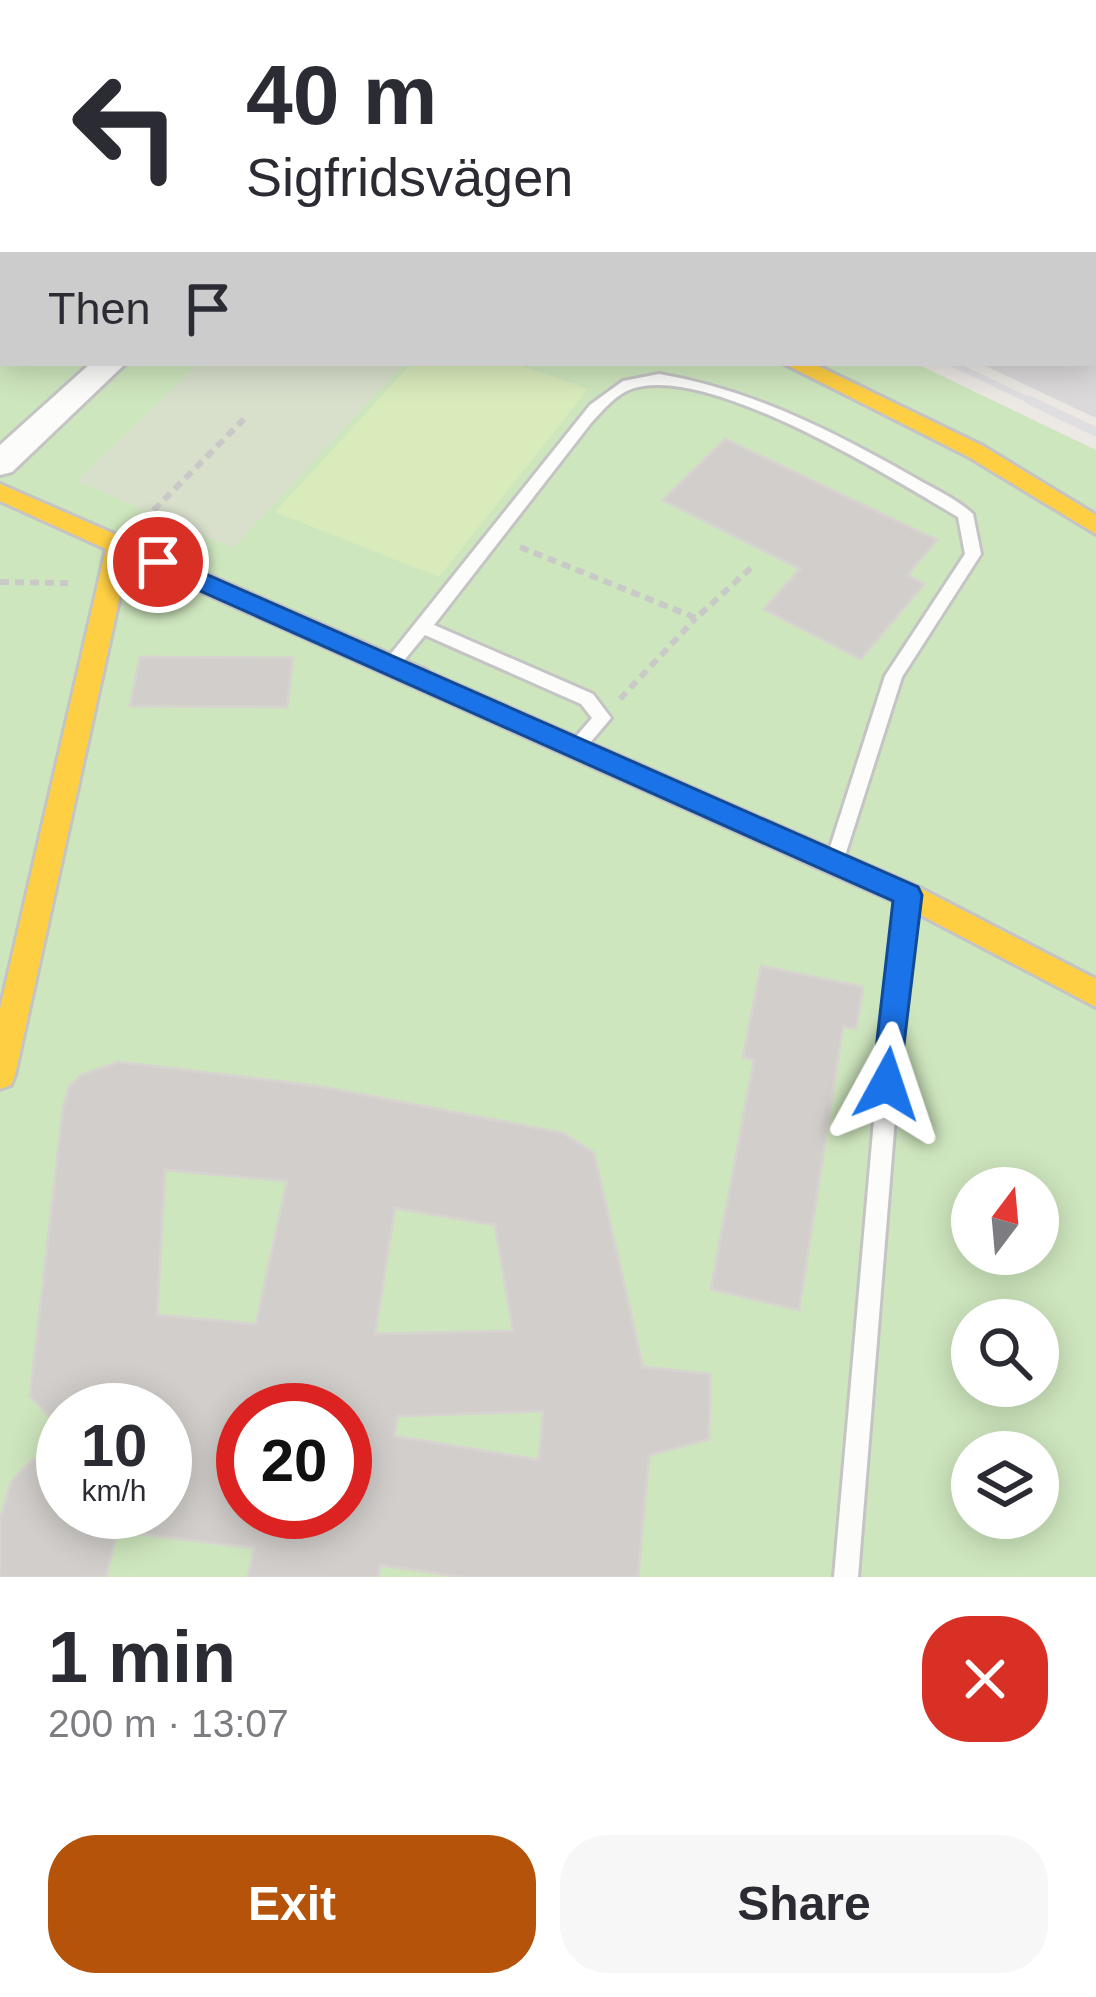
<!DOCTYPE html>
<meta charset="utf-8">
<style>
:root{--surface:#fff;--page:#f7f7f7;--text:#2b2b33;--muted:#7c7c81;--accent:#b45309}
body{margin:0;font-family:Helvetica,sans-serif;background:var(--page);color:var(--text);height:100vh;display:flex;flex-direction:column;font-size:45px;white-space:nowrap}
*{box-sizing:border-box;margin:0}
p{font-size:39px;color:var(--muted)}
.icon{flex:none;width:66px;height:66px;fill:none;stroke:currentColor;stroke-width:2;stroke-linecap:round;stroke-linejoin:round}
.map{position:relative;height:1577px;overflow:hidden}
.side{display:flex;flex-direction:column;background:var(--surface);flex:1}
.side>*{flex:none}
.top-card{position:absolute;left:0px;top:0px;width:1098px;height:366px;box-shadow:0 6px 30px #0003;background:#fff;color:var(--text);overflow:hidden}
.needle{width:78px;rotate:16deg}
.buttons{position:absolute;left:951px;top:1167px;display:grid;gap:24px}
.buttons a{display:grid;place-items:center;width:108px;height:108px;border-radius:50%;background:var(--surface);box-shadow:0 6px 30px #0003;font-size:60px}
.speed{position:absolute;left:36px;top:1383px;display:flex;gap:24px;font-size:60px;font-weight:700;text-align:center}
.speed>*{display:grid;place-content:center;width:156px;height:156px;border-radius:50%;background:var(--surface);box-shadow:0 6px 30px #0003;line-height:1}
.speed small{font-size:30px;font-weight:400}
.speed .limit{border:18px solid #d22;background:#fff;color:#111}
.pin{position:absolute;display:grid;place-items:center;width:102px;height:102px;color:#fff;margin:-51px;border:6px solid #fff;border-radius:50%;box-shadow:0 3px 12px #0007}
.me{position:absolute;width:132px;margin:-66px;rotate:5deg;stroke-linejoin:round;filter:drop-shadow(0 0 9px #0008)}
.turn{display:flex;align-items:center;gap:42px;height:252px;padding:0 48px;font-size:54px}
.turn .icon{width:156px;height:156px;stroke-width:2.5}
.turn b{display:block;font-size:84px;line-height:102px}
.then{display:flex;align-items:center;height:114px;padding:0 48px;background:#0003;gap:24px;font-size:45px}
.round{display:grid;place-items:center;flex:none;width:126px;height:126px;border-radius:48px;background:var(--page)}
.overview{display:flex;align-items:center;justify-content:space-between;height:204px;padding:0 48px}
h1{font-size:72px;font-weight:700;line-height:90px}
.cta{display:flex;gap:24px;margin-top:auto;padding:24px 48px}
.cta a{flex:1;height:138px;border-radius:48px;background:var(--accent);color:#fff;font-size:48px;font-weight:700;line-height:138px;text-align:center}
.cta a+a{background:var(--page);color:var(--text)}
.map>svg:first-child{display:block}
</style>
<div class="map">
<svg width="1096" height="1577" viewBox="0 0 1096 1577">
<rect width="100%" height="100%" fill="#ece8e4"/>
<path fill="#dcd9db" d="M177 0H1096V418L979 363H1095V3Z"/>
<path fill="#cee6be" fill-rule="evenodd" d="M0 0 132 3H3V363H915L1096 450V1577H0ZM972 1188H1038V1254H972ZM972 1320H1038V1386H972ZM63 1410H165V1512H63ZM243 1410H345V1512H243ZM972 1452H1038V1518H972Z"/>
<path fill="#d8e0cc" d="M199 363H405L233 548 77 481Z"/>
<path fill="#d9eabb" d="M412 363H512L588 389 439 577 275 512Z"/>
<g fill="#d1cecb" stroke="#d7d4d0" stroke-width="3" fill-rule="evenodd">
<path d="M340 0H514L522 3H348Z"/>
<path d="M825 0H1096V6L827 3Z"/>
<path d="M725 439 937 540 907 575 924 584 861 659 764 609 800 569 663 500Z"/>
<path d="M140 657 293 658 287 707 130 706Z"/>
<path d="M761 966 863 987 856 1029 843 1026 799 1310 711 1289 754 1060 743 1057Z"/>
<path d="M119 1062 317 1086 563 1133 594 1153 643 1367 710 1374 709 1439 649 1455 638 1577H462L380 1565 378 1577H248L254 1548 117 1531 106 1577H0V1519L11 1482 32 1460 58 1456 63 1435V1512H165V1410H63V1416L48 1415 30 1396 63 1108 69 1087 81 1075ZM165 1170 287 1181 256 1324 157 1315ZM395 1208 495 1225 513 1331 375 1334ZM243 1410H345V1512H243ZM543 1411 539 1460 394 1436 398 1416Z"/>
</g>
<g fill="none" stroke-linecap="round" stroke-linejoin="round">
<g stroke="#c5c4c5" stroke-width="6">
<g id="lane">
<path d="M566 0H583L586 3H569Z"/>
<rect x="1095" y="304" width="1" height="8"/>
<path d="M659 374C749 389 831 430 910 475 930 487 956 498 973 514L981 554 902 677 842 865H828L826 860 885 676 965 554 958 517C890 477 711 365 634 388 617 393 603 410 591 423L434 625 593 694 611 718 583 751H571L568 746 592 718 581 704 425 635 396 670H384L382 665 590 405 623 381Z"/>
<path d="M907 892 914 894 916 900 905 994 858 1577H834L885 994 898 900 900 894Z"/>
</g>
</g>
<g stroke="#c5c4c5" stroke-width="6">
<path id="street" d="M91 363H126L12 472 0 475V445Z"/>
</g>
<g stroke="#c5c4c5" stroke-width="6">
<path id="fast" d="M6 0H28L30 3H8Z"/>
</g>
<g stroke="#c5c4c5" stroke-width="6">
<g id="slow">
<path d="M783 363H812L983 446 1096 515V534L967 456Z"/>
<path d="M0 484 426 670 430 677 417 687 408 684 128 559 15 1075 11 1085 0 1089V1009L106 549 0 501Z"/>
<path d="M835 851 918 887 1096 979V1007L898 903 825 871 821 863 825 855Z"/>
</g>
</g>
<g stroke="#c5c4c5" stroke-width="6">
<path id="jam" d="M417 667 845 855 849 863 845 871H825L408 684 404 677Z"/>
</g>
<g stroke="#c9c9c8" stroke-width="6" stroke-dasharray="9 6" stroke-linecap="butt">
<path d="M143 521 244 419"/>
<path d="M520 547 696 618 754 565"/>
<path d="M0 582 68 583"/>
<path d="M620 699 696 618"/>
</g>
<use href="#lane" fill="#fcfcfb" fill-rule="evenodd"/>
<use href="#street" fill="#fcfcfb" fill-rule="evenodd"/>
<use href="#fast" fill="#16e098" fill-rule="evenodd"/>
<use href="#slow" fill="#ffcf43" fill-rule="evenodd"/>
<use href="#jam" fill="#f24e42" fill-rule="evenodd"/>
<g stroke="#dfdfe1" stroke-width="6">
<path d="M153 0 160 3"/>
<path d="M303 0 310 3"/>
<path d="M951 363 1035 403"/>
</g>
<path stroke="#dfdfe1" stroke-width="9" d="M1029 400 1096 432"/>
</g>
<path fill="#1a73e8" stroke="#114b97" stroke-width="3" d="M158 553 918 887 922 895 898 1094 887 1098 876 1094 872 1084 893 901 149 568V556Z"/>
</svg>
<div class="buttons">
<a><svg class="needle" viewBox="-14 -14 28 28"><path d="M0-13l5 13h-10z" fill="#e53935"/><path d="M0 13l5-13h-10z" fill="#7c7c81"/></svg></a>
<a><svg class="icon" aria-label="search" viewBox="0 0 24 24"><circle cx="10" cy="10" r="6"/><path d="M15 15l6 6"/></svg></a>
<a><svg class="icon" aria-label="layers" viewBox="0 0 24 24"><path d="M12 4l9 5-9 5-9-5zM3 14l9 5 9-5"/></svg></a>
</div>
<div class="speed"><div>10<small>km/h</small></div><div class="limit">20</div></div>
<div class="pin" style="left:158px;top:562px;background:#d93025"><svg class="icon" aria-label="arrive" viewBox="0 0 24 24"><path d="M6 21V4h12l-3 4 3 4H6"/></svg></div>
<svg class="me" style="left:887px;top:1084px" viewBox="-20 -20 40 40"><path d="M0-17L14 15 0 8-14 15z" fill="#1a73e8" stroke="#fff" stroke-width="4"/></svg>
<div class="top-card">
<div class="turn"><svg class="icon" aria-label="left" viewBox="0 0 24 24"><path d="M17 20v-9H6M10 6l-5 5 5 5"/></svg><div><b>40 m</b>Sigfridsvägen</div></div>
<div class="then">Then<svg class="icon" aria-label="arrive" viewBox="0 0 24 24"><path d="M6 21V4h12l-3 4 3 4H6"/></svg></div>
</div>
</div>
<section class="side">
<div class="overview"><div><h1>1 min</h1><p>200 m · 13:07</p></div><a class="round" style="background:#d93025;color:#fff"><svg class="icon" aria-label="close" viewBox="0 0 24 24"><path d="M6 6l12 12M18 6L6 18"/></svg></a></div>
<div class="cta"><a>Exit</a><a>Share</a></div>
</section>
